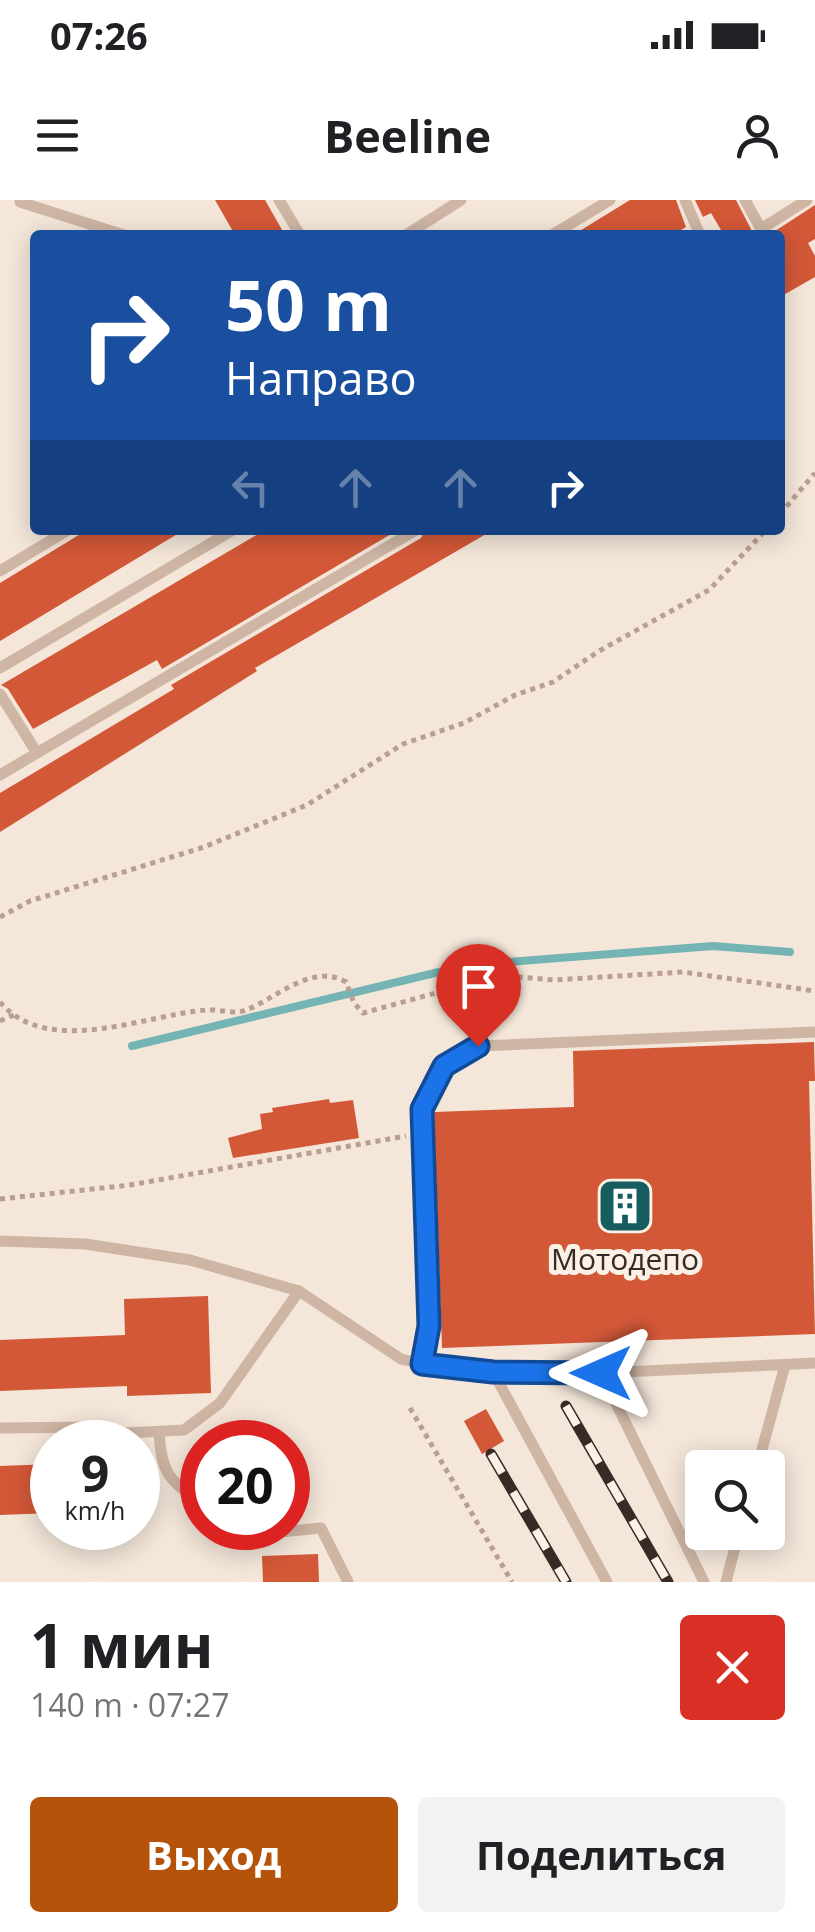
<!DOCTYPE html>
<html lang="ru">
<meta charset="utf-8">
<style>
:root{--surface:#fff;--page:#f2f2f2;--text:#202124;--muted:#757577;--accent:#b45309}
body{margin:0;font-family:"Open Sans",sans-serif;background:var(--page);color:var(--text);height:100vh;display:flex;flex-direction:column;font-size:38px;white-space:nowrap}
*{box-sizing:border-box;margin:0}
p{font-size:32px;color:var(--muted)}
.icon{flex:none;width:55px;height:55px;fill:none;stroke:currentColor;stroke-width:2;stroke-linecap:round;stroke-linejoin:round}
.map{position:relative;height:1382px;overflow:hidden}
.panel{display:flex;flex-direction:column;background:var(--surface);flex:1}
.panel>*{flex:none}
.banner{position:absolute;left:30px;top:30px;width:755px;height:305px;border-radius:10px;box-shadow:0 5px 25px #0003;background:#1a4fa0;color:#fff;overflow:hidden}
.buttons{position:absolute;left:685px;top:1250px;display:grid;gap:20px}
.buttons a{display:grid;place-items:center;width:100px;height:100px;border-radius:10px;background:var(--surface);box-shadow:0 5px 25px #0003;font-size:50px}
.speed{position:absolute;left:30px;top:1220px;display:flex;gap:20px;font-size:50px;font-weight:700;text-align:center}
.speed>*{display:grid;place-content:center;width:130px;height:130px;border-radius:50%;background:var(--surface);box-shadow:0 5px 25px #0003;line-height:1}
.speed small{font-size:25px;font-weight:400}
.speed .limit{border:15px solid #d22;background:#fff;color:#111}
.pin{position:absolute;display:grid;place-items:center;width:85px;height:85px;color:#fff;margin:-102px -42px;border-radius:50% 50% 50% 0;rotate:-45deg;box-shadow:0 0 10px #0007}
.pin .icon{rotate:45deg}
.me{position:absolute;width:110px;margin:-55px;rotate:270deg;stroke-linejoin:round;filter:drop-shadow(0 0 8px #0008)}
.turn{display:flex;align-items:center;gap:35px;height:210px;padding:0 30px;font-size:45px}
.turn .icon{width:130px;height:130px;stroke-width:2.5}
.turn b{display:block;font-size:70px;line-height:85px}
.lanes{display:flex;align-items:center;height:95px;padding:0 30px;background:#0003;justify-content:center;gap:50px;direction:ltr}
.lanes .off{opacity:.35}
.round{display:grid;place-items:center;flex:none;width:105px;height:105px;border-radius:10px;background:var(--page)}
.overview{display:flex;align-items:center;justify-content:space-between;height:170px;padding:0 30px}
h1{font-size:60px;font-weight:700;line-height:75px}
.cta{display:flex;gap:20px;margin-top:auto;padding:20px 30px}
.cta a{flex:1;height:115px;border-radius:10px;background:var(--accent);color:#fff;font-size:40px;font-weight:700;line-height:115px;text-align:center}
.cta a+a{background:var(--page);color:var(--text)}
.status{display:flex;justify-content:space-between;align-items:center;height:70px;padding:0 50px;background:var(--surface);direction:ltr}
.status svg{height:28px;fill:currentColor}
header{display:flex;justify-content:space-between;align-items:center;height:130px;padding:0 30px;background:var(--surface);font-size:45px;font-weight:700}
.map>svg:first-child{display:block}
</style>
<div class="status"><b>07:26</b><svg viewBox="0 0 49 12"><path d="M0 12V9h3v3zM5 12V6h3v6zM10 12V3h3v9zM15 12V0h3v12zM26 1h20v11H26zM47 4h2v5h-2z"/></svg></div>
<header><svg class="icon" aria-label="menu" viewBox="0 0 24 24"><path d="M4 6h16M4 12h16M4 18h16"/></svg>Beeline<svg class="icon" aria-label="person" viewBox="0 0 24 24"><circle cx="12" cy="8" r="4"/><path d="M4 21q1-7 8-7t8 7"/></svg></header>
<div class="map">
<svg width="815" height="1382" viewBox="0 0 815 1382">
<rect width="100%" height="100%" fill="#f4e6d9"/>
<g fill="none" stroke-linecap="round" stroke-linejoin="round">
<path stroke="#75b4b4" stroke-width="8" d="M132 846 468 765 713 746 790 752"/>
</g>
<g fill="#d35838">
<path d="M215 0H265L285 35H235Z"/>
<path d="M630 0H676L686 27 673 35H573Z"/>
<path d="M695 0H736L754 35H724L711 13 703 17Z"/>
<path d="M815 5V39L808 43 815 56V77L780 97V35H769Z"/>
<path d="M87 330H184L0 441V383Z"/>
<path d="M265 330H398L162 469 157 460 33 529 8 489 1 485Z"/>
<path d="M425 330H493L255 468 257 471 0 632V593L174 489 171 485 421 338Z"/>
<path d="M814 842 815 881H809L815 1134 442 1148 434 912 574 907 573 851Z"/>
<path d="M329 899 330 903 353 900 359 938 233 958 228 938 262 929 260 914 273 912 272 908Z"/>
<path d="M208 1096 211 1193 127 1196V1186L0 1191V1140L125 1135 124 1099Z"/>
<path d="M486 1209 504 1241 482 1254 464 1221Z"/>
<path d="M52 1264V1313L0 1315V1266Z"/>
<path d="M318 1354 319 1382H263L262 1356Z"/>
</g>
<g fill="none" stroke-linecap="round" stroke-linejoin="round">
<g stroke="#ba9f8e" stroke-width="5" stroke-dasharray="5 5" stroke-linecap="butt">
<path d="M780 314 815 273"/>
<path d="M0 717 30 701 204 647 307 605 403 544 464 523 515 495 553 482 599 451 709 390 766 330"/>
<path d="M0 802C48 859 147 814 207 810 220 809 234 815 246 810 275 799 313 762 346 782L354 803 363 813 476 782 519 777 554 780 683 772 815 791"/>
<path d="M0 821 14 815"/>
<path d="M0 999 130 985 406 936"/>
<path d="M410 1208 512 1382"/>
</g>
<g stroke="#ceb5a4" stroke-width="11">
<path d="M279 0 300 35"/>
<path d="M685 0 700 35"/>
<path d="M745 0 761 29 807 0"/>
<path d="M20 2 124 35"/>
<path d="M406 35 461 0"/>
<path d="M552 35 610 0"/>
<path d="M0 371 68 330"/>
<path d="M0 468 233 330"/>
<path d="M0 494 37 553 0 575"/>
<path d="M37 553 416 330"/>
<path d="M0 1041 85 1044 190 1060 299 1091 401 1159 441 1168 601 1173 815 1163"/>
<path d="M422 1164 429 1127 422 909 444 866 478 846 815 832"/>
<path d="M493 1172 607 1382"/>
<path d="M601 1173 704 1382"/>
<path d="M0 1228 93 1227 125 1233 184 1230 220 1203 299 1091"/>
<path d="M159 1233C162 1275 169 1280 202 1303"/>
<path d="M757 1268 785 1165"/>
<path d="M239 1328 260 1334 321 1328 348 1382"/>
<path d="M726 1382 739 1332"/>
</g>
<g stroke="#382b26" stroke-width="11">
<g id="rail">
<path d="M566 1206 668 1382"/>
<path d="M491 1254 566 1382"/>
</g>
</g>
<use href="#rail" stroke="#fbf1e6" stroke-width="8" stroke-dasharray="22" stroke-linecap="butt"/>
</g>
<g fill="none" stroke-linecap="round" stroke-linejoin="round">
<g stroke="#114b97" stroke-width="25">
<path id="route" d="M478 846 444 866 422 909 429 1126 422 1164 493 1172 601 1173"/>
</g>
<use href="#route" stroke="#1a73e8" stroke-width="18"/>
</g>
<defs>
<g id="building-square" transform="scale(2.875)"><rect x="-9" y="-9" width="18" height="18" rx="4" fill="#175c5e" stroke="#fbf1e6"/><path d="M-4-6H4V6H1V3H-1V6H-4ZM-2.5-4.3h1.7v1.8h-1.7ZM.8-4.3h1.7v1.8H.8ZM-2.5-1h1.7V.8h-1.7ZM.8-1h1.7V.8H.8Z" fill="#fff"/></g>
</defs>
<g fill-rule="evenodd">
<use href="#building-square" x="625" y="1006"/>
</g>
<g text-anchor="middle" dominant-baseline="central" stroke-width="10" stroke-linejoin="round" paint-order="stroke">
<g font-size="30" fill="#382b26" stroke="#fbf1e6">
<text x="625" y="1058">Мотодепо</text>
</g>
</g>
</svg>
<div class="buttons">
<a><svg class="icon" aria-label="search" viewBox="0 0 24 24"><circle cx="10" cy="10" r="6"/><path d="M15 15l6 6"/></svg></a>
</div>
<div class="speed"><div>9<small>km/h</small></div><div class="limit">20</div></div>
<div class="pin" style="left:478px;top:846px;background:#d93025"><svg class="icon" aria-label="arrive" viewBox="0 0 24 24"><path d="M6 21V4h12l-3 4 3 4H6"/></svg></div>
<svg class="me" style="left:601px;top:1173px" viewBox="-20 -20 40 40"><path d="M0-17L14 15 0 8-14 15z" fill="#1a73e8" stroke="#fff" stroke-width="4"/></svg>
<div class="banner">
<div class="turn"><svg class="icon" aria-label="right" viewBox="0 0 24 24"><path d="M7 20v-9h11M14 6l5 5-5 5"/></svg><div><b>50 m</b>Направо</div></div>
<div class="lanes"><svg class="icon off" aria-label="left" viewBox="0 0 24 24"><path d="M17 20v-9H6M10 6l-5 5 5 5"/></svg><svg class="icon off" aria-label="ahead" viewBox="0 0 24 24"><path d="M12 20V5M6 11l6-6 6 6"/></svg><svg class="icon off" aria-label="ahead" viewBox="0 0 24 24"><path d="M12 20V5M6 11l6-6 6 6"/></svg><svg class="icon" aria-label="right" viewBox="0 0 24 24"><path d="M7 20v-9h11M14 6l5 5-5 5"/></svg></div>
</div>
</div>
<section class="panel">
<div class="overview"><div><h1>1 мин</h1><p>140 m · 07:27</p></div><a class="round" style="background:#d93025;color:#fff"><svg class="icon" aria-label="close" viewBox="0 0 24 24"><path d="M6 6l12 12M18 6L6 18"/></svg></a></div>
<div class="cta"><a>Выход</a><a>Поделиться</a></div>
</section>
